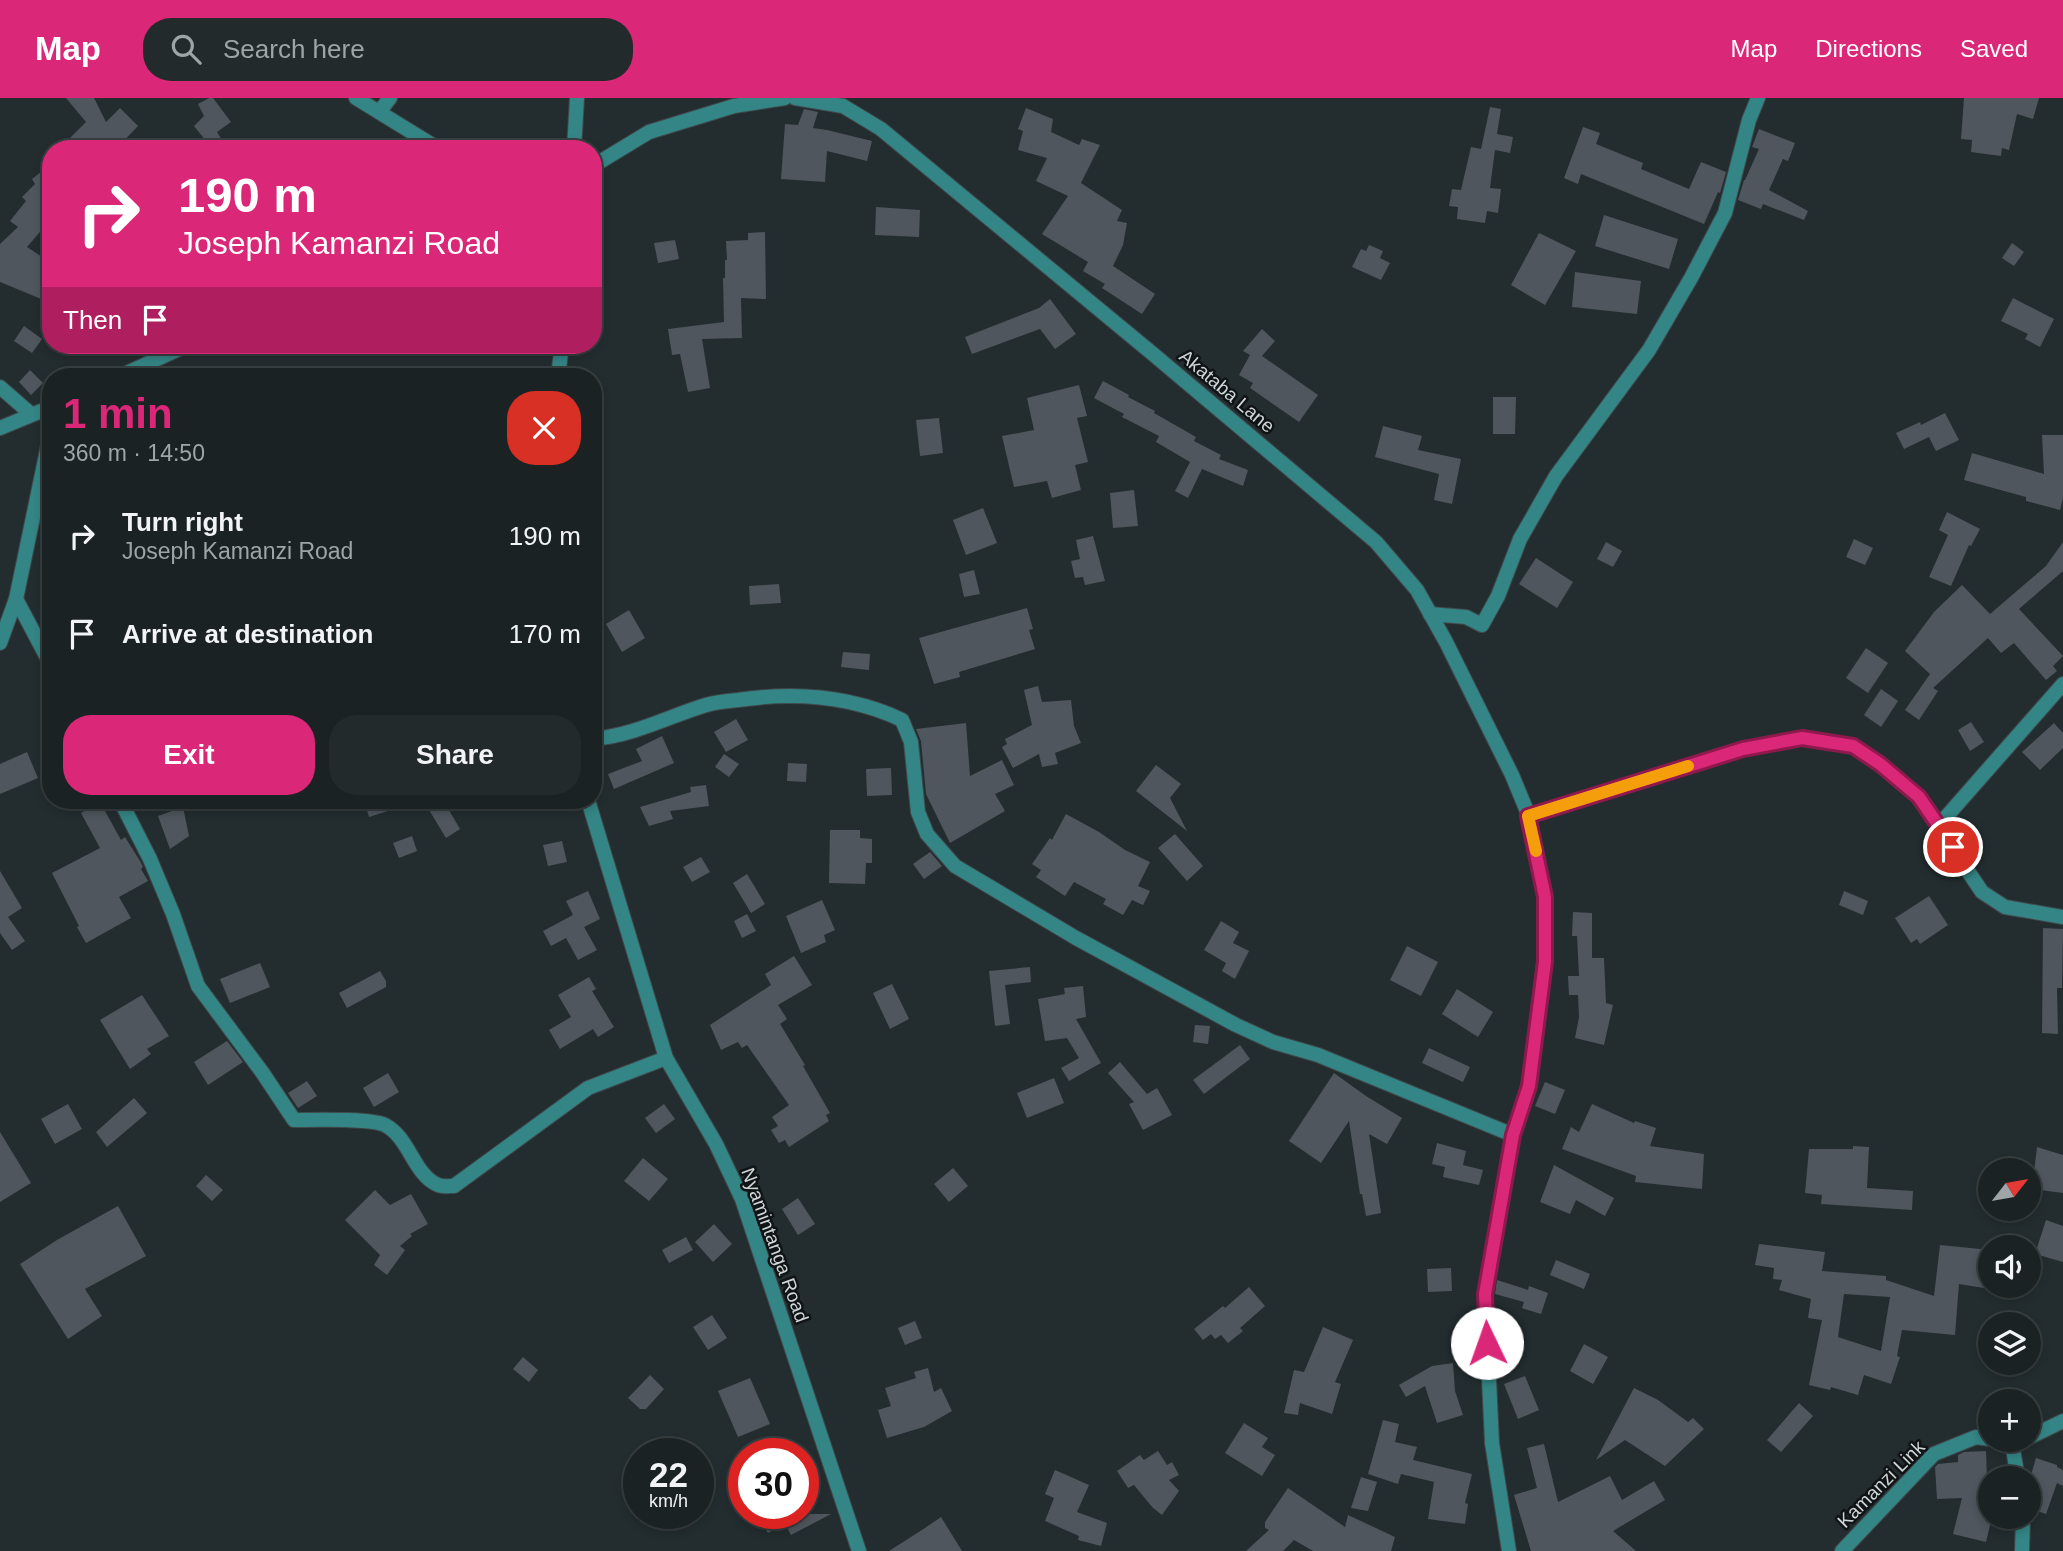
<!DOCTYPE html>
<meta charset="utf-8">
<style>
:root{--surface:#1a2224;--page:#232a2c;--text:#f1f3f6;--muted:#9fa4a6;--line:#383f41;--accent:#db2777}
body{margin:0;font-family:Arial,sans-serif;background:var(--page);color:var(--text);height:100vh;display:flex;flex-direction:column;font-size:26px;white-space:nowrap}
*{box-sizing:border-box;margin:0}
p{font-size:23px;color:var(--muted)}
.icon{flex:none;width:38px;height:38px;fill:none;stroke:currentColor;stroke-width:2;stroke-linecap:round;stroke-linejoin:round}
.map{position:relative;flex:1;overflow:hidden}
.details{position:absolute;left:42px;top:270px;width:560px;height:441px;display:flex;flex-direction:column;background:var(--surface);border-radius:28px;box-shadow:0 4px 10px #0003,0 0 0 2px var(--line)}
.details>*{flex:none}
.banner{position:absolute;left:42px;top:42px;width:560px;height:214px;border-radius:28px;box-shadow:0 4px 10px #0003,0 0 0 2px var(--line);background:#db2777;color:#fff;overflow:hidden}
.needle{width:46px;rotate:59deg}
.tools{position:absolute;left:1978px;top:1060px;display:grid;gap:14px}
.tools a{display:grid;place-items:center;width:63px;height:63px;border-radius:50%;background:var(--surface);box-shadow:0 4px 10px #0003,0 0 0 2px var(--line);font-size:35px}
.speed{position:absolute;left:623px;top:1340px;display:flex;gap:14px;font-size:35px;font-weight:700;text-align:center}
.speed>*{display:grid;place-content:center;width:91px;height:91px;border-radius:50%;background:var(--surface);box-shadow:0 4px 10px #0003,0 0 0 2px var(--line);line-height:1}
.speed small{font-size:18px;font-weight:400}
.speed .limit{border:10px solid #d22;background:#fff;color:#111}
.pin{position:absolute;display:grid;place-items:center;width:60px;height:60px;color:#fff;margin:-30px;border:4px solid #fff;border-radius:50%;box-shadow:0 2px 7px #0007}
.me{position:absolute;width:77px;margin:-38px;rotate:357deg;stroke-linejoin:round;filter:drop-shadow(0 0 5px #0008)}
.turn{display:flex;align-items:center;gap:24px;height:147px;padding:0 21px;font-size:32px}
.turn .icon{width:91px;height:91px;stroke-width:2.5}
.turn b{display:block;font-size:49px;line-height:60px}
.then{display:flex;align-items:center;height:66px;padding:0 21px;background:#0003;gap:14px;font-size:26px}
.round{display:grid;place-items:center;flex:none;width:74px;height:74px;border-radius:28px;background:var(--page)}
.headline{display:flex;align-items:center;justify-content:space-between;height:119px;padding:0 21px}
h1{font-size:42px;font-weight:700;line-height:52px;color:var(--accent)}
.primary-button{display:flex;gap:14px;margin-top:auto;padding:14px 21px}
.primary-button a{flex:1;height:80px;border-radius:28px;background:var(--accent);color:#fff;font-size:28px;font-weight:700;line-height:80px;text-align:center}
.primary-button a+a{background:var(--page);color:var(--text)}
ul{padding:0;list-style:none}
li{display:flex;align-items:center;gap:21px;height:98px;padding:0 21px}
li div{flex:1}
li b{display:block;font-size:26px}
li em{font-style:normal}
header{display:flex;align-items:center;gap:42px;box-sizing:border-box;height:98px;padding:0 35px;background:var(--accent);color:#fff}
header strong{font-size:33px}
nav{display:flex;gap:38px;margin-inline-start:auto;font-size:24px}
.search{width:490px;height:63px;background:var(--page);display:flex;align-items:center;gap:18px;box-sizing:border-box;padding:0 24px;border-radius:28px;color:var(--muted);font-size:26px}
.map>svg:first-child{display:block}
</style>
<header>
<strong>Map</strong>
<div class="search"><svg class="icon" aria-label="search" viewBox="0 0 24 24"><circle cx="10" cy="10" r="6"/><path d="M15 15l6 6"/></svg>Search here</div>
<nav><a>Map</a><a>Directions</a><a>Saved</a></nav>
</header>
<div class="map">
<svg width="2063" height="1453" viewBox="0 0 2063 1453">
<rect width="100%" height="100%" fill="#232d30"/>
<g fill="#4f565d" fill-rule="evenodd">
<path d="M66 0H94L106 24 120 10 138 28 116 51H59L86 24Z"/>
<path d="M209 0H213L231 24 217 34 222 42 210 48 194 28 204 18 198 6Z"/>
<path d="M1964 0H2039L2033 21 2017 16 2009 52 2002 50 2001 58 1971 54 1972 42 1961 41Z"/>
<path d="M1490 9 1501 11 1497 36 1513 39 1510 55 1495 52 1490 90 1501 91 1498 115 1487 113 1485 125 1457 121 1458 109 1449 108 1452 91 1461 92 1471 49 1481 51Z"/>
<path d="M1026 10 1053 21 1051 34 1079 47 1082 41 1100 47 1081 85 1122 112 1117 123 1127 125 1123 147 1113 168 1155 196 1142 216 1102 190 1105 186 1083 173 1088 164 1042 136 1068 98 1036 83 1047 60 1018 52 1023 33 1018 31Z"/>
<path d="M804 11 818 14 813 30 827 32 872 43 867 63 827 53 825 84 781 81 785 26 798 27Z"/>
<path d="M1583 29 1600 35 1596 46 1643 65 1641 71 1689 91 1701 64 1726 74 1720 95 1718 94 1704 126 1581 76 1578 86 1564 80Z"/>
<path d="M1759 31 1795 45 1788 63 1783 61 1769 92 1808 113 1804 122 1763 106 1761 111 1738 102 1744 82H1745L1759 51 1752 49Z"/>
<path d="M51 66V121L27 149 51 165V205L0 184V146L18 129 10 123 26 103 22 99 35 86 32 81Z"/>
<path d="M876 109 920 112 919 139 875 137Z"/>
<path d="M1604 117 1678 141 1669 171 1595 148Z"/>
<path d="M765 134 766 201 741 200 742 240 702 241 710 290 688 294 680 256 672 257 668 231 724 224 723 180H725V162H727L726 143 748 142V135Z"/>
<path d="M1539 135 1576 153 1545 207 1511 187Z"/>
<path d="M675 142 679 161 658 165 654 145Z"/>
<path d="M2012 145 2024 154 2014 168 2002 160Z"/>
<path d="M1369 147 1383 153 1380 160 1390 165 1381 182 1352 169 1361 151 1366 153Z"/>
<path d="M1575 174 1641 183 1637 216 1572 209Z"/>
<path d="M2013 200 2054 221 2040 249 2025 241 2028 236 2001 223Z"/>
<path d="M1050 201 1076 236 1055 251 1040 231 972 256 965 239 1039 210Z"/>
<path d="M24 228 42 241 32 255 14 243Z"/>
<path d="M1262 231 1275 243 1262 258 1318 297 1299 324 1250 290 1253 285 1239 277 1250 257 1243 253Z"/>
<path d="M30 272 43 285 31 297 19 284Z"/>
<path d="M1103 283 1129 297 1128 299 1155 313 1154 315 1196 339 1194 343 1221 357 1219 361 1248 372 1243 388 1202 371 1188 400 1175 393 1190 364 1156 344 1159 338 1122 319 1124 316 1094 300Z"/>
<path d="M1079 287 1087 318 1077 320 1088 364 1075 367 1081 392 1052 400 1047 383 1014 389 1002 338 1034 332 1027 300Z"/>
<path d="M1493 299H1516L1515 336H1493Z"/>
<path d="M1945 315 1959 342 1936 353 1929 339 1904 351 1896 335 1920 324 1921 327Z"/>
<path d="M939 320 943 355 920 358 916 322Z"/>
<path d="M1383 328 1422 338 1418 352 1461 361 1452 406 1434 402 1439 376 1375 359Z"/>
<path d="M2042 337H2063V400L2060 412 2026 403V399L1964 382 1972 355 2044 376Z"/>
<path d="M1134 392 1138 428 1113 430 1110 395Z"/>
<path d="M983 410 997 445 966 457 953 422Z"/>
<path d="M1947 414 1980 431 1971 448 1969 447 1951 488 1929 479 1948 437 1939 432Z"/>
<path d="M1093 438 1105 483 1085 487 1083 479 1075 480 1071 463 1080 461 1076 442Z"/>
<path d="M1854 441 1873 450 1865 467 1846 459Z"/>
<path d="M1606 444 1622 453 1613 469 1597 461Z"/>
<path d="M2063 444V473L2019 511 2063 558 2053 568 2057 573 2046 582 2014 545 2001 555 1988 540 1933 590 1938 593 1919 622 1905 612 1930 576 1905 553 1934 514 1962 487 1990 516 2046 468Z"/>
<path d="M1536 460 1573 484 1557 510 1519 486Z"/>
<path d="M974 472 980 496 964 499 959 476Z"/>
<path d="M779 486 781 505 750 507 749 488Z"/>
<path d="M1027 510 1033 531 1029 532 1035 551 959 574 960 579 934 586 919 540Z"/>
<path d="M629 512 645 540 622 554 606 526Z"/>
<path d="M1866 550 1888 565 1868 595 1846 580Z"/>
<path d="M843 554 870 556 869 572 841 569Z"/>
<path d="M1038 588 1042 604 1071 602 1074 628 1081 645 1055 655 1058 666 1042 669 1039 656 1013 670 1002 649 1007 646 1005 641 1032 627 1024 592Z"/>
<path d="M1881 591 1898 603 1881 629 1864 617Z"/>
<path d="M736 621 748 642 726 654 714 634Z"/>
<path d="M1971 624 1984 644 1970 653 1958 632Z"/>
<path d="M966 625 970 678 1002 662 1014 687 995 696 1005 713 950 745 926 696 921 643 916 631Z"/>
<path d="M2054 625 2063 635V650L2040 672 2022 654Z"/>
<path d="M662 638 674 665 614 691 608 676 642 663 636 651Z"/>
<path d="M27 654 38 680 0 696V666Z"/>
<path d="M724 656 739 666 729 679 715 669Z"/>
<path d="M788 665 807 666 806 684 787 683Z"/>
<path d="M1156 667 1181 686 1170 700 1187 733 1136 693Z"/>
<path d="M891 670 892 697 867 698 866 671Z"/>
<path d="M706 687 709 708 670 713 673 721 649 728 640 709 691 694 690 689Z"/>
<path d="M364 702H412L413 705 369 719Z"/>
<path d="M423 702H443L460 731 446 740Z"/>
<path d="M100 704 121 742 125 739 140 763 143 769 141 771 148 783 119 799 131 820 86 845 77 829 79 828 52 775 100 750 81 715Z"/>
<path d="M183 709 189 738 170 751 158 718Z"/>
<path d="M1066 716 1099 734 1125 752 1150 764 1138 788 1150 793 1143 807 1132 802 1123 817 1103 806 1106 801 1074 784 1065 798 1036 779 1041 772 1032 766 1050 740 1052 742Z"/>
<path d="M830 732H860V740L872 741V765H866L865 786 829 785Z"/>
<path d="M1175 736 1203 768 1187 783 1158 750Z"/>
<path d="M412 738 417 753 399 760 393 745Z"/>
<path d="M562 743 567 764 548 768 543 747Z"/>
<path d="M930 754 942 768 924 781 913 766Z"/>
<path d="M701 759 710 774 692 784 683 769Z"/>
<path d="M0 773 22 810 8 819 25 843 12 852 0 835Z"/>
<path d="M747 776 765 806 751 815 733 785Z"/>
<path d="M588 793 600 821 584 829 597 852 578 862 566 840 551 848 543 833 573 817 566 803Z"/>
<path d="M1844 793 1868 803 1863 817 1839 807Z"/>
<path d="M1929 798 1948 827 1920 846 1917 841 1911 845 1895 820Z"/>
<path d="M822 802 835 832 824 837 826 844 801 855 786 818Z"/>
<path d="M1573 814 1592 815V860H1604L1606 905 1613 907 1604 947 1575 940 1579 919 1578 897H1569L1568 878H1579L1577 838H1572Z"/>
<path d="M747 816 756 833 742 840 734 823Z"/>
<path d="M1221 823 1239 834 1233 845 1249 853 1235 881 1222 873 1226 865 1204 852Z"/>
<path d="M2043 830 2063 831 2062 890H2057L2058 936 2042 935Z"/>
<path d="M1407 848 1438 864 1421 898 1390 882Z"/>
<path d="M794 858 812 887 778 907 787 921 780 926 805 967 803 968 830 1015 826 1017 829 1023 789 1049 785 1042 779 1045 771 1032 778 1028 772 1019 789 1007 747 947 742 950 738 944 721 952 710 927 771 887 765 876Z"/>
<path d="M260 865 270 889 230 905 220 881Z"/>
<path d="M1030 869 1031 884 1005 887 1010 926 995 928 989 873Z"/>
<path d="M380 873 386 883V889L347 910 339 895Z"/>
<path d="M589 879 596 891 592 893 614 929 598 939 593 931 560 951 549 932 571 919 558 897Z"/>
<path d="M892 886 909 921 890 931 873 895Z"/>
<path d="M1083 888 1086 919 1076 921 1101 965 1069 983 1061 970 1079 960 1067 940 1045 943 1038 901 1065 896 1064 890Z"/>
<path d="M1457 891 1493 914 1478 939 1442 916Z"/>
<path d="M142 897 169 938 147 951 151 956 130 971 100 922Z"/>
<path d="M1195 927 1210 928 1208 946 1193 944Z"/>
<path d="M227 943 243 964 208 987 194 964Z"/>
<path d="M1240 947 1250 961 1204 996 1193 982Z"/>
<path d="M1429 950 1470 969 1463 984 1422 965Z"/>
<path d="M1120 964 1147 996 1157 990 1172 1017 1143 1032 1129 1006 1134 1004 1108 975Z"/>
<path d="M388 975 399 994 374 1009 363 990Z"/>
<path d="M1334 975 1366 998 1402 1020 1387 1046 1369 1036 1381 1115 1366 1118 1362 1096H1360L1349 1023 1321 1065 1289 1043Z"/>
<path d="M1054 980 1064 1005 1027 1020 1017 995Z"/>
<path d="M307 983 317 998 298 1010 288 995Z"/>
<path d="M1545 984 1565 992 1555 1016 1535 1008Z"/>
<path d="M134 1000 147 1015 107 1049 96 1034Z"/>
<path d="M68 1006 82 1031 55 1046 41 1021Z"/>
<path d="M664 1006 675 1021 656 1035 645 1020Z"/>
<path d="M1592 1006 1634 1025 1635 1023 1656 1030 1650 1048 1704 1056 1702 1091 1635 1084 1636 1078 1562 1051 1571 1029 1579 1034Z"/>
<path d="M0 1034 31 1085 0 1104Z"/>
<path d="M1437 1045 1466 1053 1463 1067 1483 1072 1479 1087 1443 1079 1445 1069 1432 1066Z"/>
<path d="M1853 1048 1869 1049 1867 1090 1913 1093 1912 1112 1821 1106 1822 1097 1805 1095 1809 1051H1853Z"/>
<path d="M2037 1049 2063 1057V1095L2032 1091Z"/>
<path d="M643 1060 668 1081 649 1103 624 1083Z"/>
<path d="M1554 1067 1614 1100 1605 1118 1576 1102 1570 1116 1540 1104Z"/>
<path d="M953 1070 968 1088 949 1104 934 1086Z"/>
<path d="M206 1077 223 1092 212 1103 196 1088Z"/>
<path d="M375 1092 390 1107 411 1096 428 1126 410 1136 412 1138 400 1148 405 1152 387 1177 374 1167 380 1157 345 1122Z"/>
<path d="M798 1100 815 1126 798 1137 782 1111Z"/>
<path d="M118 1108 146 1158 85 1191 102 1218 68 1241 20 1166 57 1142Z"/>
<path d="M2046 1122 2063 1128V1164L2035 1156Z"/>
<path d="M714 1126 732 1146 713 1164 695 1144Z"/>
<path d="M686 1139 693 1152 669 1165 662 1152Z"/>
<path d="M1759 1146 1825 1154 1822 1173 1886 1178V1182L1934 1198 1940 1147 1990 1152V1191L1959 1186 1955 1237 1902 1232 1897 1258 1900 1259 1891 1286 1864 1277 1858 1297 1831 1289 1830 1292 1809 1287 1822 1222 1808 1220 1811 1201 1779 1192 1782 1182 1773 1181 1774 1170 1755 1167ZM1844 1196 1890 1199 1881 1253 1838 1239Z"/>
<path d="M1556 1162 1590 1176 1584 1191 1550 1177Z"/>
<path d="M1451 1170 1452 1193 1428 1194 1427 1171Z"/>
<path d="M1497 1182 1528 1192 1529 1188 1548 1195 1541 1216 1522 1210 1524 1204 1495 1196Z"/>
<path d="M1249 1189 1265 1208 1240 1230 1243 1233 1228 1245 1221 1237 1215 1241 1211 1236 1203 1242 1194 1231 1223 1208 1225 1210Z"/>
<path d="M712 1217 727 1240 708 1252 693 1229Z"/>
<path d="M915 1223 922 1240 905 1247 898 1230Z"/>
<path d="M1323 1229 1353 1242 1335 1284 1341 1286 1332 1316 1300 1305 1298 1317 1284 1315 1294 1272 1304 1274Z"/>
<path d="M1584 1246 1608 1259 1593 1286 1570 1273Z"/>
<path d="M523 1259 538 1272 529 1284 513 1271Z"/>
<path d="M1453 1265 1455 1293 1463 1317 1437 1325 1425 1288 1406 1299 1399 1287 1432 1268Z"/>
<path d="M928 1270 934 1294 941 1290 952 1313 924 1329 887 1340 878 1312 891 1308 885 1290 916 1280 914 1274Z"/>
<path d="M650 1277 664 1291 646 1311H640L628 1300Z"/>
<path d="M1525 1278 1539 1312 1518 1321 1504 1286Z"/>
<path d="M750 1280 770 1326 738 1339 718 1293Z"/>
<path d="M1634 1290 1658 1302 1688 1324 1693 1320 1704 1331 1665 1368 1625 1342 1596 1362Z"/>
<path d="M1799 1305 1813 1318 1781 1354 1767 1342Z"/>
<path d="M1383 1322 1399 1326 1395 1344 1417 1349 1413 1362 1472 1376 1465 1405 1468 1406 1465 1426 1428 1421 1434 1384 1401 1376 1398 1386 1368 1376Z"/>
<path d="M1244 1325 1268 1340 1262 1349 1275 1357 1262 1378 1225 1355Z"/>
<path d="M1544 1346 1558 1404 1610 1378 1622 1402 1654 1383 1665 1402 1613 1433 1636 1453H1531L1514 1397 1537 1390 1527 1350Z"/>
<path d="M1158 1353 1167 1367 1172 1364 1179 1377 1169 1382 1179 1393 1162 1417 1153 1410 1134 1387 1128 1390 1117 1373 1140 1357 1144 1362Z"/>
<path d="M1986 1353 1987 1381H1990V1419H1992L1986 1444 1953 1436 1962 1400 1937 1401 1935 1369 1938 1366 1958 1364V1357L1964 1354Z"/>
<path d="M2036 1360 2057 1367V1369L2063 1372V1388L2057 1385 2046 1416 2028 1410V1398L2035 1378 2031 1377Z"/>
<path d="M1055 1372 1089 1387 1077 1414 1107 1425 1101 1448 1078 1442 1079 1438 1045 1423 1054 1400 1045 1396Z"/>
<path d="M1361 1379 1377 1384 1368 1413 1351 1410Z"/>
<path d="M1288 1390 1345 1429 1348 1417 1395 1439 1391 1453H1313L1294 1442 1283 1453H1246L1269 1432 1265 1430V1424Z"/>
<path d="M757 1416H831L791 1437 785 1426 768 1435Z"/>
<path d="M941 1419 962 1453H889L925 1430Z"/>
</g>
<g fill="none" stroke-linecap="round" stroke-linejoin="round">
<g stroke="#3f484b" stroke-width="16">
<g id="minor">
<path d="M356 0 439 51"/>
<path d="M795 0 843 8 881 31 1153 256 1376 444 1417 492 1446 544 1512 677 1529 718 1545 799 1544 864 1529 988 1513 1037 1485 1196 1492 1345 1509 1453"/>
<path d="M379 14 390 0"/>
<path d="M574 51 577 0"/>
<path d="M593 68 649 34 734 8 785 0"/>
<path d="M120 278 188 247"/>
<path d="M558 278 562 247"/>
<path d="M0 289 31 316"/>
<path d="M0 330 51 309"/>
<path d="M16 501 51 567"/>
<path d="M1430 516 1466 519 1482 527 1498 498 1520 441 1556 378 1649 252 1691 180 1725 115 1749 22 1758 0"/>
<path d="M0 545 16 501 51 333"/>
<path d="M593 641C635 637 667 619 706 607 716 604 728 603 738 602 793 594 851 598 902 622L911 644 918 714 927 736 955 768 1076 840 1236 927 1273 944 1318 957 1513 1037"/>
<path d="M120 702 150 761 173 816 198 888 262 974 294 1022C312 1022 370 1020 385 1027 410 1040 413 1076 438 1087 443 1089 450 1088 454 1088L588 990 666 960"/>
<path d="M588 702 666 960 716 1046 742 1101 859 1453"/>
<path d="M1529 718 1743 651 1803 640 1853 648 1879 666 1918 699 1982 794 2005 809 2063 819"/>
<path d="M1939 727 2063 586"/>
<path d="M2028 1340 2063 1323"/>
<path d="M2012 1345 2018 1381"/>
<path d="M1842 1453 1934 1356 1976 1339 1990 1341"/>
<path d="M2022 1453 2023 1419"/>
</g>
</g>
<use href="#minor" stroke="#348585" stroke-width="14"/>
</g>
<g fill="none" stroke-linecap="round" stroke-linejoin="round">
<g stroke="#8e194d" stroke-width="18">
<path id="route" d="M1487 1245 1485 1196 1513 1037 1529 988 1545 864V799L1528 718 1743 651 1802 640 1853 648 1880 666 1919 699 1953 749"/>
</g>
<use href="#route" stroke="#db2777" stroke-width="12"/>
<path stroke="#f59e0b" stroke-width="12" d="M1536 753 1528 718 1688 668"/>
</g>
<g text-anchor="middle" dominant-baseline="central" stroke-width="5" stroke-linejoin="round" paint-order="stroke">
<g font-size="19" fill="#cfd6d8" stroke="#101416">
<text transform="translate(1227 293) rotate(40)">Akataba Lane</text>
<text transform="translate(775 1147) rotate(70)">Nyamintanga Road</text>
<text transform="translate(1881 1386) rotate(-45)">Kamanzi Link</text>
</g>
</g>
</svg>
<div class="tools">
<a><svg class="needle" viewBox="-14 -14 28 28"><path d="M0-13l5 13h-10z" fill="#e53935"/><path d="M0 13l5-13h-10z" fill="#9fa4a6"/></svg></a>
<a><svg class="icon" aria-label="sound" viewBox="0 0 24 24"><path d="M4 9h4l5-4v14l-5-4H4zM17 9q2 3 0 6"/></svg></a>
<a><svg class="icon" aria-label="layers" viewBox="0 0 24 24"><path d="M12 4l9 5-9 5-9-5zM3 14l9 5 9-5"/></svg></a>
<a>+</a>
<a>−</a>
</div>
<div class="speed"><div>22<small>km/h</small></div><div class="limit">30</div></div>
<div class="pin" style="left:1953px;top:749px;background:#d93025"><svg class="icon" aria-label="arrive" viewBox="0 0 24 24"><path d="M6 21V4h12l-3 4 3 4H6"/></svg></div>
<svg class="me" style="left:1487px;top:1245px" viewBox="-20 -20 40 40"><circle r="19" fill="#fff"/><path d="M0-13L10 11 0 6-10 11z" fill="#db2777"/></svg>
<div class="banner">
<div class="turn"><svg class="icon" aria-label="right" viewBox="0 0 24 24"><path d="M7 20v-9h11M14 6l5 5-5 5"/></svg><div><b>190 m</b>Joseph Kamanzi Road</div></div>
<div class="then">Then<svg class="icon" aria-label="arrive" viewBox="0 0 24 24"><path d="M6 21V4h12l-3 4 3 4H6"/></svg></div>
</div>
<section class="details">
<div class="headline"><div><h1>1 min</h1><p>360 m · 14:50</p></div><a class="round" style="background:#d93025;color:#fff"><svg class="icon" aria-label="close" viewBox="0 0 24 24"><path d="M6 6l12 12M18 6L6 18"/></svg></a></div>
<ul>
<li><svg class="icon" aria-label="right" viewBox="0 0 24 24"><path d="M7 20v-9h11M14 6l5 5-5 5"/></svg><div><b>Turn right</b><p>Joseph Kamanzi Road</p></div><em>190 m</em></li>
<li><svg class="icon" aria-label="arrive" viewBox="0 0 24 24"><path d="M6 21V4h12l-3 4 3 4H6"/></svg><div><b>Arrive at destination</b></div><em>170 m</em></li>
</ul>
<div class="primary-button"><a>Exit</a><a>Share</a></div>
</section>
</div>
